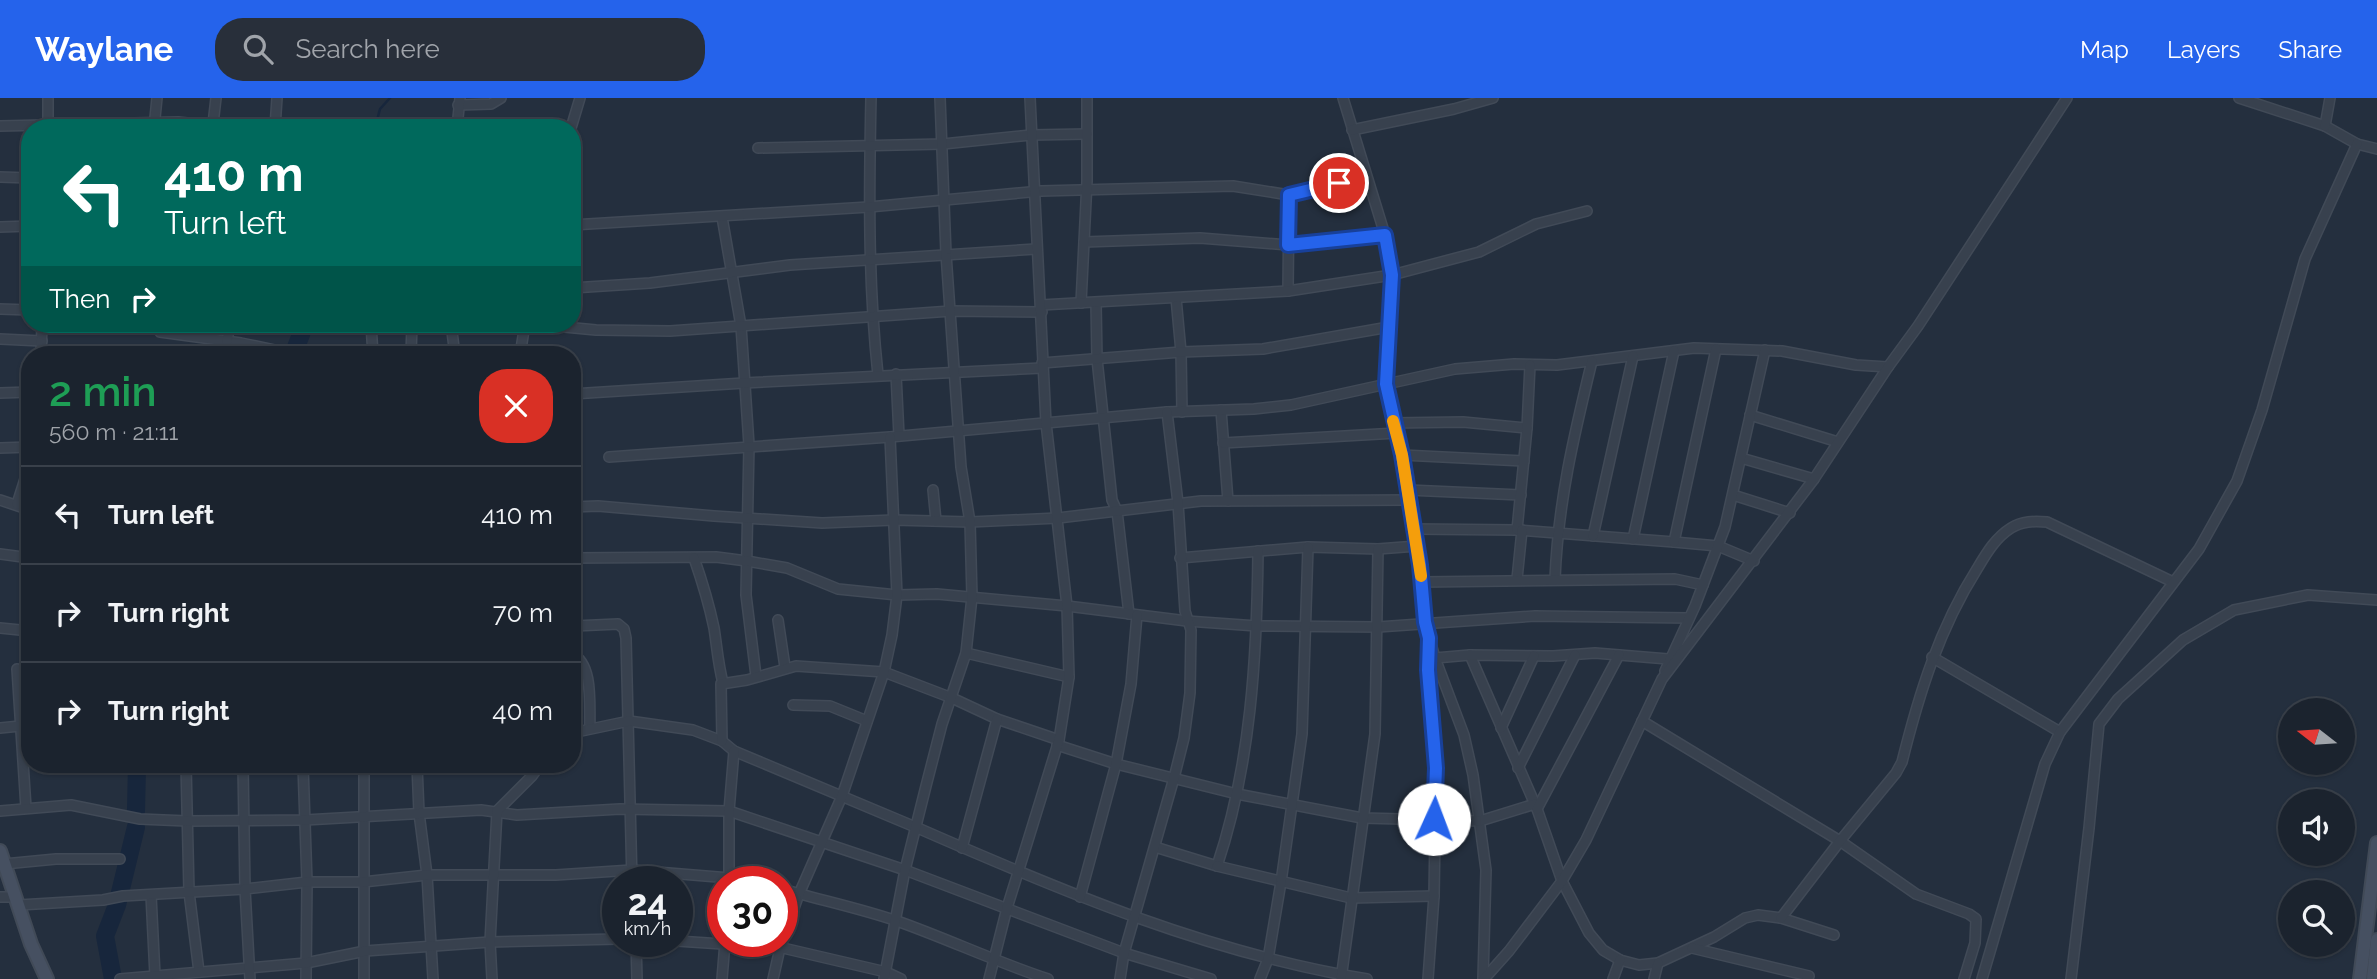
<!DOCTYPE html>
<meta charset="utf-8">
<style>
:root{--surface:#1b232e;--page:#282f3a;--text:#f1f3f6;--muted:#a0a4aa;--line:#39404a;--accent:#2563eb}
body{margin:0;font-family:Raleway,sans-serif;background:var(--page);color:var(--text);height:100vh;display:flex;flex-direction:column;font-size:26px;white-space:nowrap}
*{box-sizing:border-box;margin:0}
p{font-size:23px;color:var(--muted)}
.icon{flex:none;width:38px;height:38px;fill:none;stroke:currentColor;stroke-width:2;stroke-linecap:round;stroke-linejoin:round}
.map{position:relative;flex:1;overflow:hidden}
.sheet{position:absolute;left:21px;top:248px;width:560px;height:427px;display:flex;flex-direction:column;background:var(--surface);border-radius:28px;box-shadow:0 2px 5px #0004,0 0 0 2px var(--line)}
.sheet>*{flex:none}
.hud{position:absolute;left:21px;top:21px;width:560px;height:214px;border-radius:28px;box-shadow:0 2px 5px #0004,0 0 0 2px var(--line);background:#00695c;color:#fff;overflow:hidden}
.needle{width:46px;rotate:287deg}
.tools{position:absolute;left:2278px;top:600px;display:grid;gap:14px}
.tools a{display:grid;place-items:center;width:77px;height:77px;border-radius:50%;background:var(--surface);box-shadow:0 2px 5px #0004,0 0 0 2px var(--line);font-size:35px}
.speed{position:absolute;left:602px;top:768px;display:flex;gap:14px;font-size:35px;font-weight:700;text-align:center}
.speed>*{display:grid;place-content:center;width:91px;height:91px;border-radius:50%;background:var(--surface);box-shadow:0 2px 5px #0004,0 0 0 2px var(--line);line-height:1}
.speed small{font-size:18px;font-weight:400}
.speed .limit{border:10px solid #d22;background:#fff;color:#111}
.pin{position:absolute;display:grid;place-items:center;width:60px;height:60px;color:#fff;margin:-30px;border:4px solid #fff;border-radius:50%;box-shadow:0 2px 7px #0007}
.me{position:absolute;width:77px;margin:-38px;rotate:2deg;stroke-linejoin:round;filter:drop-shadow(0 0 5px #0008)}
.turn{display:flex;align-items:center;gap:24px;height:147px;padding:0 28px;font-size:32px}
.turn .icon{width:91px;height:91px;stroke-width:2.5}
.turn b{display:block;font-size:49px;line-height:60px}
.then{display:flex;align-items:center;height:66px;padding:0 28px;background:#0003;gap:14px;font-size:26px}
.round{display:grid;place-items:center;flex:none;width:74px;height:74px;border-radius:28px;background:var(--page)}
.summary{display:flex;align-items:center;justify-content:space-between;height:119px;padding:0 28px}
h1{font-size:42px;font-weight:600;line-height:52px;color:#1e9e55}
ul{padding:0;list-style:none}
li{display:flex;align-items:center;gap:21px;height:98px;padding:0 28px;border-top:2px solid var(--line)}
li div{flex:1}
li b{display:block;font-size:26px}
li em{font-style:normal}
header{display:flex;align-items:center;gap:42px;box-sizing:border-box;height:98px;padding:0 35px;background:var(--accent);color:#fff}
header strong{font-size:33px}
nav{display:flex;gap:38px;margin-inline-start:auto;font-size:24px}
.search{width:490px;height:63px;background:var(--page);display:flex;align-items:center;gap:18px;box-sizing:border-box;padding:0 24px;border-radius:28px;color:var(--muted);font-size:26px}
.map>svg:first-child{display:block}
</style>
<header>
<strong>Waylane</strong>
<div class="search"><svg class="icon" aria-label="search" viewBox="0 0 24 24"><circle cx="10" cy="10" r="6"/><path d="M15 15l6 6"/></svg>Search here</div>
<nav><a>Map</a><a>Layers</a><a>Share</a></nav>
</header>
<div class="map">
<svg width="2377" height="881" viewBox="0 0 2377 881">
<rect width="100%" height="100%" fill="#242f3e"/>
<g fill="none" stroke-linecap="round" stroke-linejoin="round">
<path stroke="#17263c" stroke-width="2.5" d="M375 30 380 11 390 0"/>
<g stroke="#17263c" stroke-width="18">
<path d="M293 257 305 226"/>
<path d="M136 713 137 667"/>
<path d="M113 881 105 838 117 807 136 729"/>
</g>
<g stroke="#414a57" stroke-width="12">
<g id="street">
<path d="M871 0C869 93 868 185 878 277"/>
<path d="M1343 0 1385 137 1392 177 1386 286 1402 357 1420 467 1425 525 1435 560 1464 637 1473 677 1486 772 1483 881"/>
<path d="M2239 0 2325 28 2357 46 2377 51"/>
<path d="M458 7 491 6 501 0"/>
<path d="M213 26 216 0"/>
<path d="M0 28 178 24 235 30"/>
<path d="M2325 28 2330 0"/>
<path d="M48 30V0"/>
<path d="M154 30 157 0"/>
<path d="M275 30 277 0"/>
<path d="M457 30 460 0"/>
<path d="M571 30 580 0"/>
<path d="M1352 32 1454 11 1493 0"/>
<path d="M758 50 943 46 1031 37 1087 36"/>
<path d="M0 79 30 80"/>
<path d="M722 119 741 228 749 347 746 497 756 578"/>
<path d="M572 127 869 109 1041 93 1233 88 1289 97 1339 85"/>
<path d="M0 129 30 128"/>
<path d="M1084 144 1200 140 1288 147 1385 137"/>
<path d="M572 190 650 185 790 167 1036 151"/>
<path d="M1288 193 1289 97"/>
<path d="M1176 200 1181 254 1182 314"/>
<path d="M1081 205 1087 83V0"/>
<path d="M1096 205 1097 261 1112 402 1117 413 1129 516"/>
<path d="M1041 207 1288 193 1392 177 1479 154 1536 126 1587 113"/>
<path d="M0 211 30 212"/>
<path d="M155 226 160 234 241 245 289 255"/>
<path d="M371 226 373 257"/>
<path d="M451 226 455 257"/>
<path d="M533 226 596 232 670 233 951 213 1042 214"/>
<path d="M0 241 42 243"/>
<path d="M227 243 230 226"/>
<path d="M41 257 42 226"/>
<path d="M411 257 412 226"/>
<path d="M520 257 525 226"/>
<path d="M1042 265 1181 254 1263 251 1389 229"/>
<path d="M896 276 899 338"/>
<path d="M0 295 30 294"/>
<path d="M572 296 744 285 1042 270"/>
<path d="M1221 312 1228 403"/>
<path d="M1750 317 1838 344"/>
<path d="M1393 325 1463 324 1527 330"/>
<path d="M1223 345 1397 335"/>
<path d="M0 350 30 349"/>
<path d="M1402 357 1524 363"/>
<path d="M609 359 890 339 1167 314 1254 311 1291 307 1455 271 1514 266 1557 267 1694 250 1782 253 1856 267 1888 269"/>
<path d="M1741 360 1814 381"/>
<path d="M933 392 936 423"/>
<path d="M1408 392 1521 397"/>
<path d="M1733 397 1790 415"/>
<path d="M0 402 30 412"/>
<path d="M17 406 30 365"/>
<path d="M572 409 598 408 714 418 822 425 894 422 970 424 1058 420 1201 403 1409 402"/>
<path d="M1414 431 1517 432 1674 444 1718 448 1754 463"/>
<path d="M1517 432 1527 330 1530 267"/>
<path d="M1593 438 1633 258"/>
<path d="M1633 441 1674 253"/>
<path d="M1674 444 1716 251"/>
<path d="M0 456 30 460"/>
<path d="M572 460 716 459 747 463 787 470 838 491 897 497 937 496 1067 508 1187 523 1257 528 1378 529 1535 518 1689 520"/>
<path d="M694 460C702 483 709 506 714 530 717 549 718 566 723 585"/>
<path d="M1180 460 1308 449 1378 451 1417 448"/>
<path d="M1517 481 1522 432"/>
<path d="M1555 481C1558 404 1574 337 1592 263"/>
<path d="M1422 484 1675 481 1703 487"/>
<path d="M778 522 785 569"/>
<path d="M574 528 618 526 624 531 626 540 632 784"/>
<path d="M0 530 30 533"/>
<path d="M966 555 1069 579"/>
<path d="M572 556C594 566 589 608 590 629"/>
<path d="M573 556 576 460"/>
<path d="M1470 557 1537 711 1562 783 1589 835 1603 852 1620 862 1639 867 1658 865 1714 839 1745 820 1758 817 1781 820 1834 837"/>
<path d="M1932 559 2060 634"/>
<path d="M1435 560 1470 557 1553 558 1595 555 1668 561"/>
<path d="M17 571 26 710"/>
<path d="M1665 573 1695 508 1725 429 1765 252"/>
<path d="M793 607 830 608 867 623"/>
<path d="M1642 623 1840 743 1916 796 1969 816 1976 821 1975 845 1964 881"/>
<path d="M0 630 30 627"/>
<path d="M1501 630 1534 558"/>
<path d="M572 635 629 623 693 632 722 643 734 653C796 679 858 705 920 731 1064 794 1211 856 1367 881"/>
<path d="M722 643 721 586 747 582 796 568 884 574 952 600 997 621 1059 642"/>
<path d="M1057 647 1116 666 1237 696 1362 720 1480 723 1535 706"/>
<path d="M186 667 189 794 199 874"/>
<path d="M303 667 307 784 306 881"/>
<path d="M364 667V881"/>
<path d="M417 667 419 715 427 777 433 881"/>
<path d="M1518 670 1575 557"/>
<path d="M1537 711 1619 557"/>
<path d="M0 713 71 707 140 721 187 723 305 722 481 712 517 717 620 711 729 713 905 772 1124 855 1211 881"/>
<path d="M1155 749 1217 768C1251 667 1257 558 1258 453"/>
<path d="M962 750 997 621"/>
<path d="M4 766 56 761H120"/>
<path d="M1217 768 1351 800 1434 798"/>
<path d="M729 784V713L734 653"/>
<path d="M782 791C820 802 859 810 897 823 948 841 996 864 1048 881"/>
<path d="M151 797 155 878"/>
<path d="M0 799H16"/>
<path d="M1080 799 1116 666 1131 586 1137 517"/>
<path d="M19 807 103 802 123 798 245 791 243 667"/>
<path d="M1781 820 1840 743 1896 675 1902 664C1919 596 1939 531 1977 471 1986 456 1995 440 2011 430 2022 423 2034 423 2047 424L2173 484"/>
<path d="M677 843 783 850 886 874 901 881"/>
<path d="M636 844 637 881"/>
<path d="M1692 850 1809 878"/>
<path d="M120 881 306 865 365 853 490 844 618 841"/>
<path d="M250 881 245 791 307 784H363L427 777H556L632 772 730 780 752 784"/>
<path d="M492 881 490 844 497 713 532 678 540 667"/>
<path d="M722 881 725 844"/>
<path d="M773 881 780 850 799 796 842 698 884 574 892 537 897 497 890 339"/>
<path d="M884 881 905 772 926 688 942 626 966 555 972 499 970 424 961 369 946 156 940 0"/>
<path d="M989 881 1007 810 1059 642 1069 579 1067 508 1046 325 1030 0"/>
<path d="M1120 881 1124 855 1174 680 1184 640 1190 595 1191 532 1185 513 1178 405 1167 314"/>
<path d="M1260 881 1268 861 1281 784 1302 636 1308 449"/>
<path d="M1341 881 1375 636 1378 451"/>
<path d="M1428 881 1434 798 1436 670 1428 572 1429 547"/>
<path d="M1484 881 1509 853 1562 783 1586 742 1662 581 1814 381 1888 269 1918 228 2067 0"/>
<path d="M1613 881 1620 862"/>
<path d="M1654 881 1658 865"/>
<path d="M1982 881 2045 666 2060 634 2199 451 2237 383 2262 312 2305 161 2357 46"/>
<path d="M2071 881 2089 730 2099 626 2118 601 2183 542 2234 512 2308 497 2377 502"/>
</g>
</g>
<g stroke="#414a57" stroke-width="16">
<g id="secondary">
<path d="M0 753 31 846 47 881"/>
<path d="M2360 881 2377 745"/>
<path d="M2373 881 2377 842"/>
</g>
</g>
<use href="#street" stroke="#38414e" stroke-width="9"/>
<use href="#secondary" stroke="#465061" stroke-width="12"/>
</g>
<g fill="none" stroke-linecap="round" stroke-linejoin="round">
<g stroke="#184099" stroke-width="18">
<path id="route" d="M1339 85 1289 97 1288 147 1385 137 1392 177 1386 286 1402 357 1420 467 1425 524 1429 540 1428 572 1436 670 1434 721"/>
</g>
<use href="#route" stroke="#2563eb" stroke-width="12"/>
<path stroke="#f59e0b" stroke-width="12" d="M1393 323 1402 357 1421 478"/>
</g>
</svg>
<div class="tools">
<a><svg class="needle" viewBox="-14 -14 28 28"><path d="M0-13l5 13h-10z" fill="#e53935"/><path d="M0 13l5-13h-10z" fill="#a0a4aa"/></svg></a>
<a><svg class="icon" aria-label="sound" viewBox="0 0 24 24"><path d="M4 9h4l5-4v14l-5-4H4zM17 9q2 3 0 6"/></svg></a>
<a><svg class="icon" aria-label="search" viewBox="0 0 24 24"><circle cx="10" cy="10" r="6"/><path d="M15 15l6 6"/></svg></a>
</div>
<div class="speed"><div>24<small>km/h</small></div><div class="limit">30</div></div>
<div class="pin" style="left:1339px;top:85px;background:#d93025"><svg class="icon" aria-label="arrive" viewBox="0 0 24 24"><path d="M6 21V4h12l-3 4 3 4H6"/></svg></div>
<svg class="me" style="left:1434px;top:721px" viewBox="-20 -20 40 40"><circle r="19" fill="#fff"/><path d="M0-13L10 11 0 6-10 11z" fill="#2563eb"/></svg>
<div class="hud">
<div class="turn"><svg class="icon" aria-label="left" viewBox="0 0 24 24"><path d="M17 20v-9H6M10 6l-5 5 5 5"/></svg><div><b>410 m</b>Turn left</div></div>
<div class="then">Then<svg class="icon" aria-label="right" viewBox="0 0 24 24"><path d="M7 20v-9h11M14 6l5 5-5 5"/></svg></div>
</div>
<section class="sheet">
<div class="summary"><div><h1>2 min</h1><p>560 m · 21:11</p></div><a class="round" style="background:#d93025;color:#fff"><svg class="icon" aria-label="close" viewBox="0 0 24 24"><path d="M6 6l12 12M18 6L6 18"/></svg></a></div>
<ul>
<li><svg class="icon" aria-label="left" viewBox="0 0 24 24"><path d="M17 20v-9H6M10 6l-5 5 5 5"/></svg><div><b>Turn left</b></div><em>410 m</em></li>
<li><svg class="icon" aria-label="right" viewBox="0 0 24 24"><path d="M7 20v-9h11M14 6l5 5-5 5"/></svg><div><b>Turn right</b></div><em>70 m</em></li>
<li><svg class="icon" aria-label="right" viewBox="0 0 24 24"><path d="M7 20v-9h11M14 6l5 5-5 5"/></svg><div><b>Turn right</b></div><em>40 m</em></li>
</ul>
</section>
</div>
